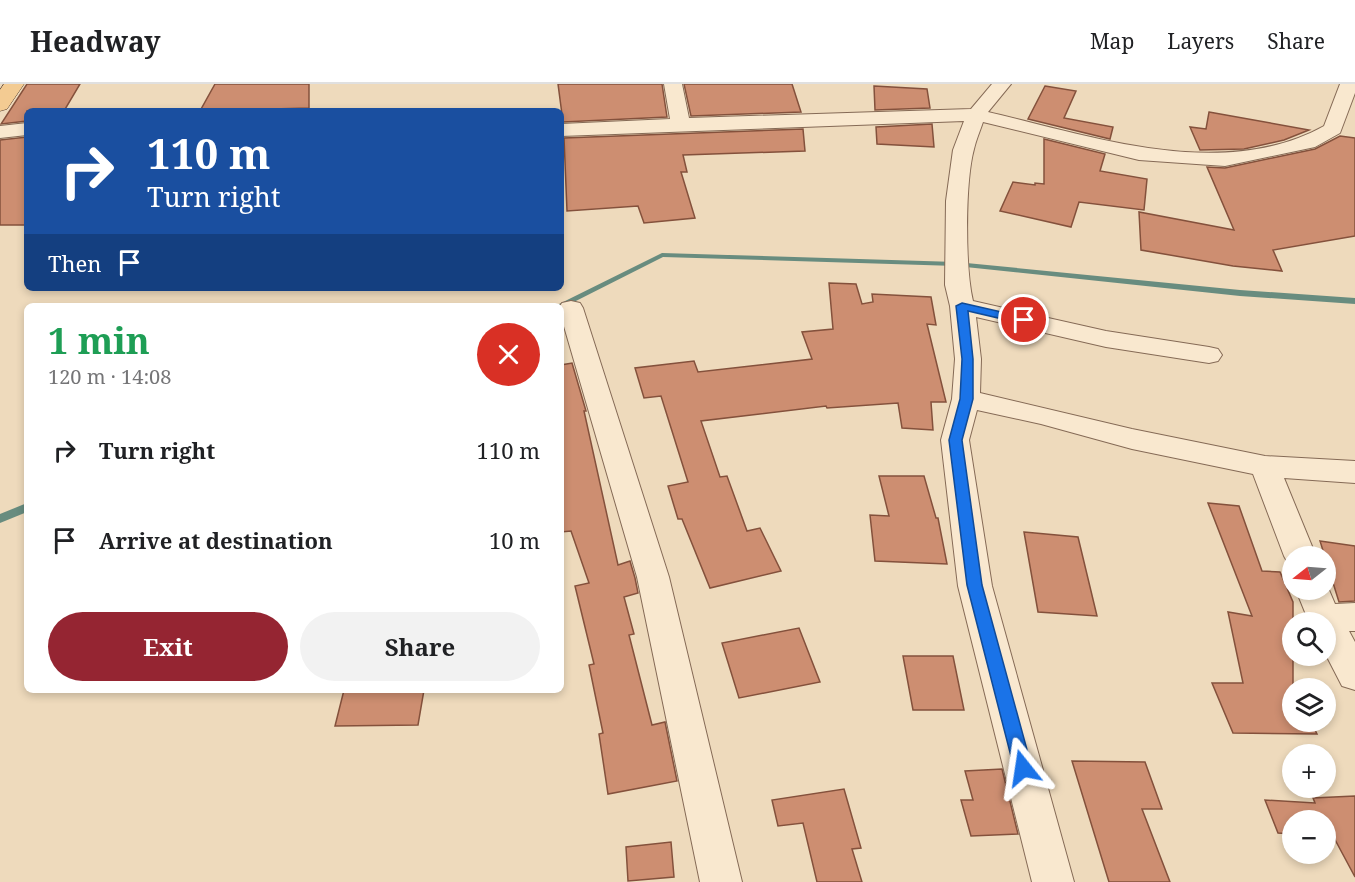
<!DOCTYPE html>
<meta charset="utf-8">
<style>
:root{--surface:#fff;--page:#f2f2f2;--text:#202124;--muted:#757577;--line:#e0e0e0;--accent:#952532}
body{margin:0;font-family:"Noto Serif",serif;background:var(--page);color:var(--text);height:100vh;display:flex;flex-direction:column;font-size:22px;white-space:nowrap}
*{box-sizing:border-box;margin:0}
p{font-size:20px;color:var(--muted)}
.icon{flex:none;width:33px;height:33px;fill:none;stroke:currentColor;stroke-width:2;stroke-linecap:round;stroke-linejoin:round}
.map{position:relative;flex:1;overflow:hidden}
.panel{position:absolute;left:24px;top:219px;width:540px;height:390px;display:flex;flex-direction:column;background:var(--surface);border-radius:9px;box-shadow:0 3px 9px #0003}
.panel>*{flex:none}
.top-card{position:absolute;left:24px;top:24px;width:540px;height:183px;border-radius:9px;box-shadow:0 3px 9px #0003;background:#1a4fa0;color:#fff;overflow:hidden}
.needle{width:39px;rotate:253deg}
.controls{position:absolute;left:1282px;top:462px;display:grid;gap:12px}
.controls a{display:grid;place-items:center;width:54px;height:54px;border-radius:50%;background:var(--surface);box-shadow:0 3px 9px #0003;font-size:30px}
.pin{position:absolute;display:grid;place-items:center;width:51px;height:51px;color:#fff;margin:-26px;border:3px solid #fff;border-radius:50%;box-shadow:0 2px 6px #0007}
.me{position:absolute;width:66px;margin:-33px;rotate:345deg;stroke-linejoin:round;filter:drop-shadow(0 0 4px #0008)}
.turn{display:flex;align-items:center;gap:21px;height:126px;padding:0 24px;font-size:27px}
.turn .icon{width:78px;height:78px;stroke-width:2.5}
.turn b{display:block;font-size:42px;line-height:51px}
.then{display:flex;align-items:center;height:57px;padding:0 24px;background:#0003;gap:12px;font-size:22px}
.round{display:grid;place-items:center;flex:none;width:63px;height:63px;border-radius:32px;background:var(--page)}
.summary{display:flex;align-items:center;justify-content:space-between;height:102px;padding:0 24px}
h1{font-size:36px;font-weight:700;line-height:45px;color:#1e9e55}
.cta{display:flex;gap:12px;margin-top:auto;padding:12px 24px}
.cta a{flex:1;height:69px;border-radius:36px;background:var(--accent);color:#fff;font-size:24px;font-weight:700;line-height:69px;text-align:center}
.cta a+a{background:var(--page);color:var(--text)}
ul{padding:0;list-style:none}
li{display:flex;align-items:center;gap:18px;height:90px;padding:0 24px}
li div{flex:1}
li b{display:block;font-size:22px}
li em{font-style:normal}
header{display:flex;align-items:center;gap:36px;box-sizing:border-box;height:84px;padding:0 30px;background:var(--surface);border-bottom:2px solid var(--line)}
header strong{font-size:28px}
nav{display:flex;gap:33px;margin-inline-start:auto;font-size:21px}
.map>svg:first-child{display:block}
</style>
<header>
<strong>Headway</strong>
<nav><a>Map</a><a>Layers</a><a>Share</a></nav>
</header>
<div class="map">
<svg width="1355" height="798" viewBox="0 0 1355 798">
<rect width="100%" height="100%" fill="#eedabc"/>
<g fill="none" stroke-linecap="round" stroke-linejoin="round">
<g fill="#688c7f" fill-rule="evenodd">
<path d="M662 169 956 178 1240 206 1355 214V220L1240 212 956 182 663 173 562 224 561 222H555Z"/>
<path d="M27 419V428L0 439V430Z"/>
</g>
</g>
<g fill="#cd8e71" stroke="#84513c" stroke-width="1.5">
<path d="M27 0H80L64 27H27V37L1 40Z"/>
<path d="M215 0H309V24L200 27Z"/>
<path d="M558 0H662L667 33 563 38Z"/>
<path d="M684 0H792L801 28 691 32Z"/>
<path d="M874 2 927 5 930 24 875 26Z"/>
<path d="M1045 2 1076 7 1064 34 1113 43 1110 55 1028 35Z"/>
<path d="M1209 28 1309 46 1284 56 1244 65 1200 66 1190 43 1206 45Z"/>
<path d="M932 40 934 63 877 60 876 43Z"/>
<path d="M803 45 805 67 683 71 687 88H681L695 134 644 139 638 122 567 127 564 54Z"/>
<path d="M1340 52 1355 54V152L1273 166 1282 187 1233 182 1141 166 1139 128 1234 146 1207 83 1225 84 1315 65Z"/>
<path d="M27 53V141H0V56Z"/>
<path d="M1044 55 1105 70 1100 87 1147 95 1144 126 1079 118 1071 143 1000 127 1013 98 1035 101V99L1044 100Z"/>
<path d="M829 199 856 200 862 220 873 218 872 210 931 213 936 241 927 240 946 318H931L933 346 902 344 898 319 827 324 826 322 701 337 720 393 727 392 747 447 760 444 781 487 710 504 682 435H678L668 402 688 398 661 312 644 314 635 284 694 277 698 288 812 275 802 248 833 245Z"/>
<path d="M572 279 586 327H584L618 481 630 477 635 494 638 509 624 513 634 550 629 551 652 641 665 638 677 697 608 710 599 650 603 649 589 581 594 580 575 502 589 499 571 447 561 448V281Z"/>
<path d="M879 392H924L936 434H938L947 480 875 477 870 431 889 432Z"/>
<path d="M1208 419 1239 422 1262 487 1280 488 1293 518V638H1311L1317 650 1233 649 1212 599H1243L1228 528 1252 532Z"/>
<path d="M1024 448 1078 453 1097 532 1038 528Z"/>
<path d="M1320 457 1355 462V517L1339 518Z"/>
<path d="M799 544 820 598 739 614 722 559Z"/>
<path d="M903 572H953L964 626H913Z"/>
<path d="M344 606H424L418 641 335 642Z"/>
<path d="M1072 677 1145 678 1162 725H1142L1170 798H1109Z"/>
<path d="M1002 685 1018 750 971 752 961 716H973L965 687Z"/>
<path d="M844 705 861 764 852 765 862 798H817L803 739 778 742 772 716Z"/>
<path d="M1355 712V793L1333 752H1326V736H1293V750L1278 749 1265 716 1315 719 1313 714Z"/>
<path d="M671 758 674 793 628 797 626 763Z"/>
</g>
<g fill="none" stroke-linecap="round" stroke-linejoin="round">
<g stroke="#856a56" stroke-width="2">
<g id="street">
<path d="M664 0H682L689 34 971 25 992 0H1011L988 28C1094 53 1223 98 1324 42L1340 0H1355V9L1340 49 1315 63 1225 82 1139 76 983 38C980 47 976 56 974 65 965 98 965 184 973 217L1106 247 1209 263 1218 265 1222 271 1218 277 1209 279 1106 263 976 233 981 275 980 309 1132 345 1265 372 1355 377V399L1284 394 1316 472H1293V482L1289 481 1284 472 1253 390 1132 365 1041 340 977 326 969 356 992 502 1074 798H1032L958 502 941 356 952 315 955 275 950 222 945 201 946 117 953 66 964 37 561 52V40L670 35Z"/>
<path d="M27 39V51L0 54V42Z"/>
<path d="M571 217 580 219 583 224 669 493 742 798H700L637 493 561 232 560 222 562 219Z"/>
<path d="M1326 499 1335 520 1355 519V547H1349L1355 558V606L1342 602 1326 571V538H1309L1296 506H1326Z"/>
</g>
</g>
<g stroke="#52392b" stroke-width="1">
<path id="primary" d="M4 0H24L7 25 0 27V6Z"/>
</g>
<use href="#street" fill="#f9e8cf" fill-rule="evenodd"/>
<use href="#primary" fill="#f3cb92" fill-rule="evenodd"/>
</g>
<path fill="#1a73e8" stroke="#114b97" stroke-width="1.5" d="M962 219 1028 234 1029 236 1024 240 968 227 973 275V315L962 356 982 501 1032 684 1029 690 1023 692 1017 690 1014 684 967 501 949 356 960 315 962 275 956 222Z"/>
</svg>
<div class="controls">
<a><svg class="needle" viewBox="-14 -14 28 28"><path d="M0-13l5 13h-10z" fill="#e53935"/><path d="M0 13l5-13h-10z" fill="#757577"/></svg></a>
<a><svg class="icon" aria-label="search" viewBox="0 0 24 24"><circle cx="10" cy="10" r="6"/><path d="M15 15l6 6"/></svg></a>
<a><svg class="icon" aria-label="layers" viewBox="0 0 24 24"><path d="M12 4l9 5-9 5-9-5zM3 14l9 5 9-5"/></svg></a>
<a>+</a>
<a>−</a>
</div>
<div class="pin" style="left:1024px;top:236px;background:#d93025"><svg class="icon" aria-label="arrive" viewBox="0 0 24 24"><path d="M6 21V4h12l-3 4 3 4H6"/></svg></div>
<svg class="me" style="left:1023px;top:684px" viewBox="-20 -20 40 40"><path d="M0-17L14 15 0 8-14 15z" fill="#1a73e8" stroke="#fff" stroke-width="4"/></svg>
<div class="top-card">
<div class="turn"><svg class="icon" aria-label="right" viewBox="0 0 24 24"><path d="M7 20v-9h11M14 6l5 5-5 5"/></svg><div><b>110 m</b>Turn right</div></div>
<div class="then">Then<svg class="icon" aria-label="arrive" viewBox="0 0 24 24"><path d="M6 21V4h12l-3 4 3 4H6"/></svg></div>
</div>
<section class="panel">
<div class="summary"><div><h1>1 min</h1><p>120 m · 14:08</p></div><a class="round" style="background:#d93025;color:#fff"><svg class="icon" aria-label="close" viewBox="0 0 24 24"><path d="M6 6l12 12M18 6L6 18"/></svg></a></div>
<ul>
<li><svg class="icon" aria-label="right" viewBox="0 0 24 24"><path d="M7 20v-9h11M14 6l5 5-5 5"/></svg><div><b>Turn right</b></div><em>110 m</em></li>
<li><svg class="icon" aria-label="arrive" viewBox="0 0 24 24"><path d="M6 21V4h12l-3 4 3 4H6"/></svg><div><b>Arrive at destination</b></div><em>10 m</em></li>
</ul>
<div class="cta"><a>Exit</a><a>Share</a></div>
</section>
</div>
